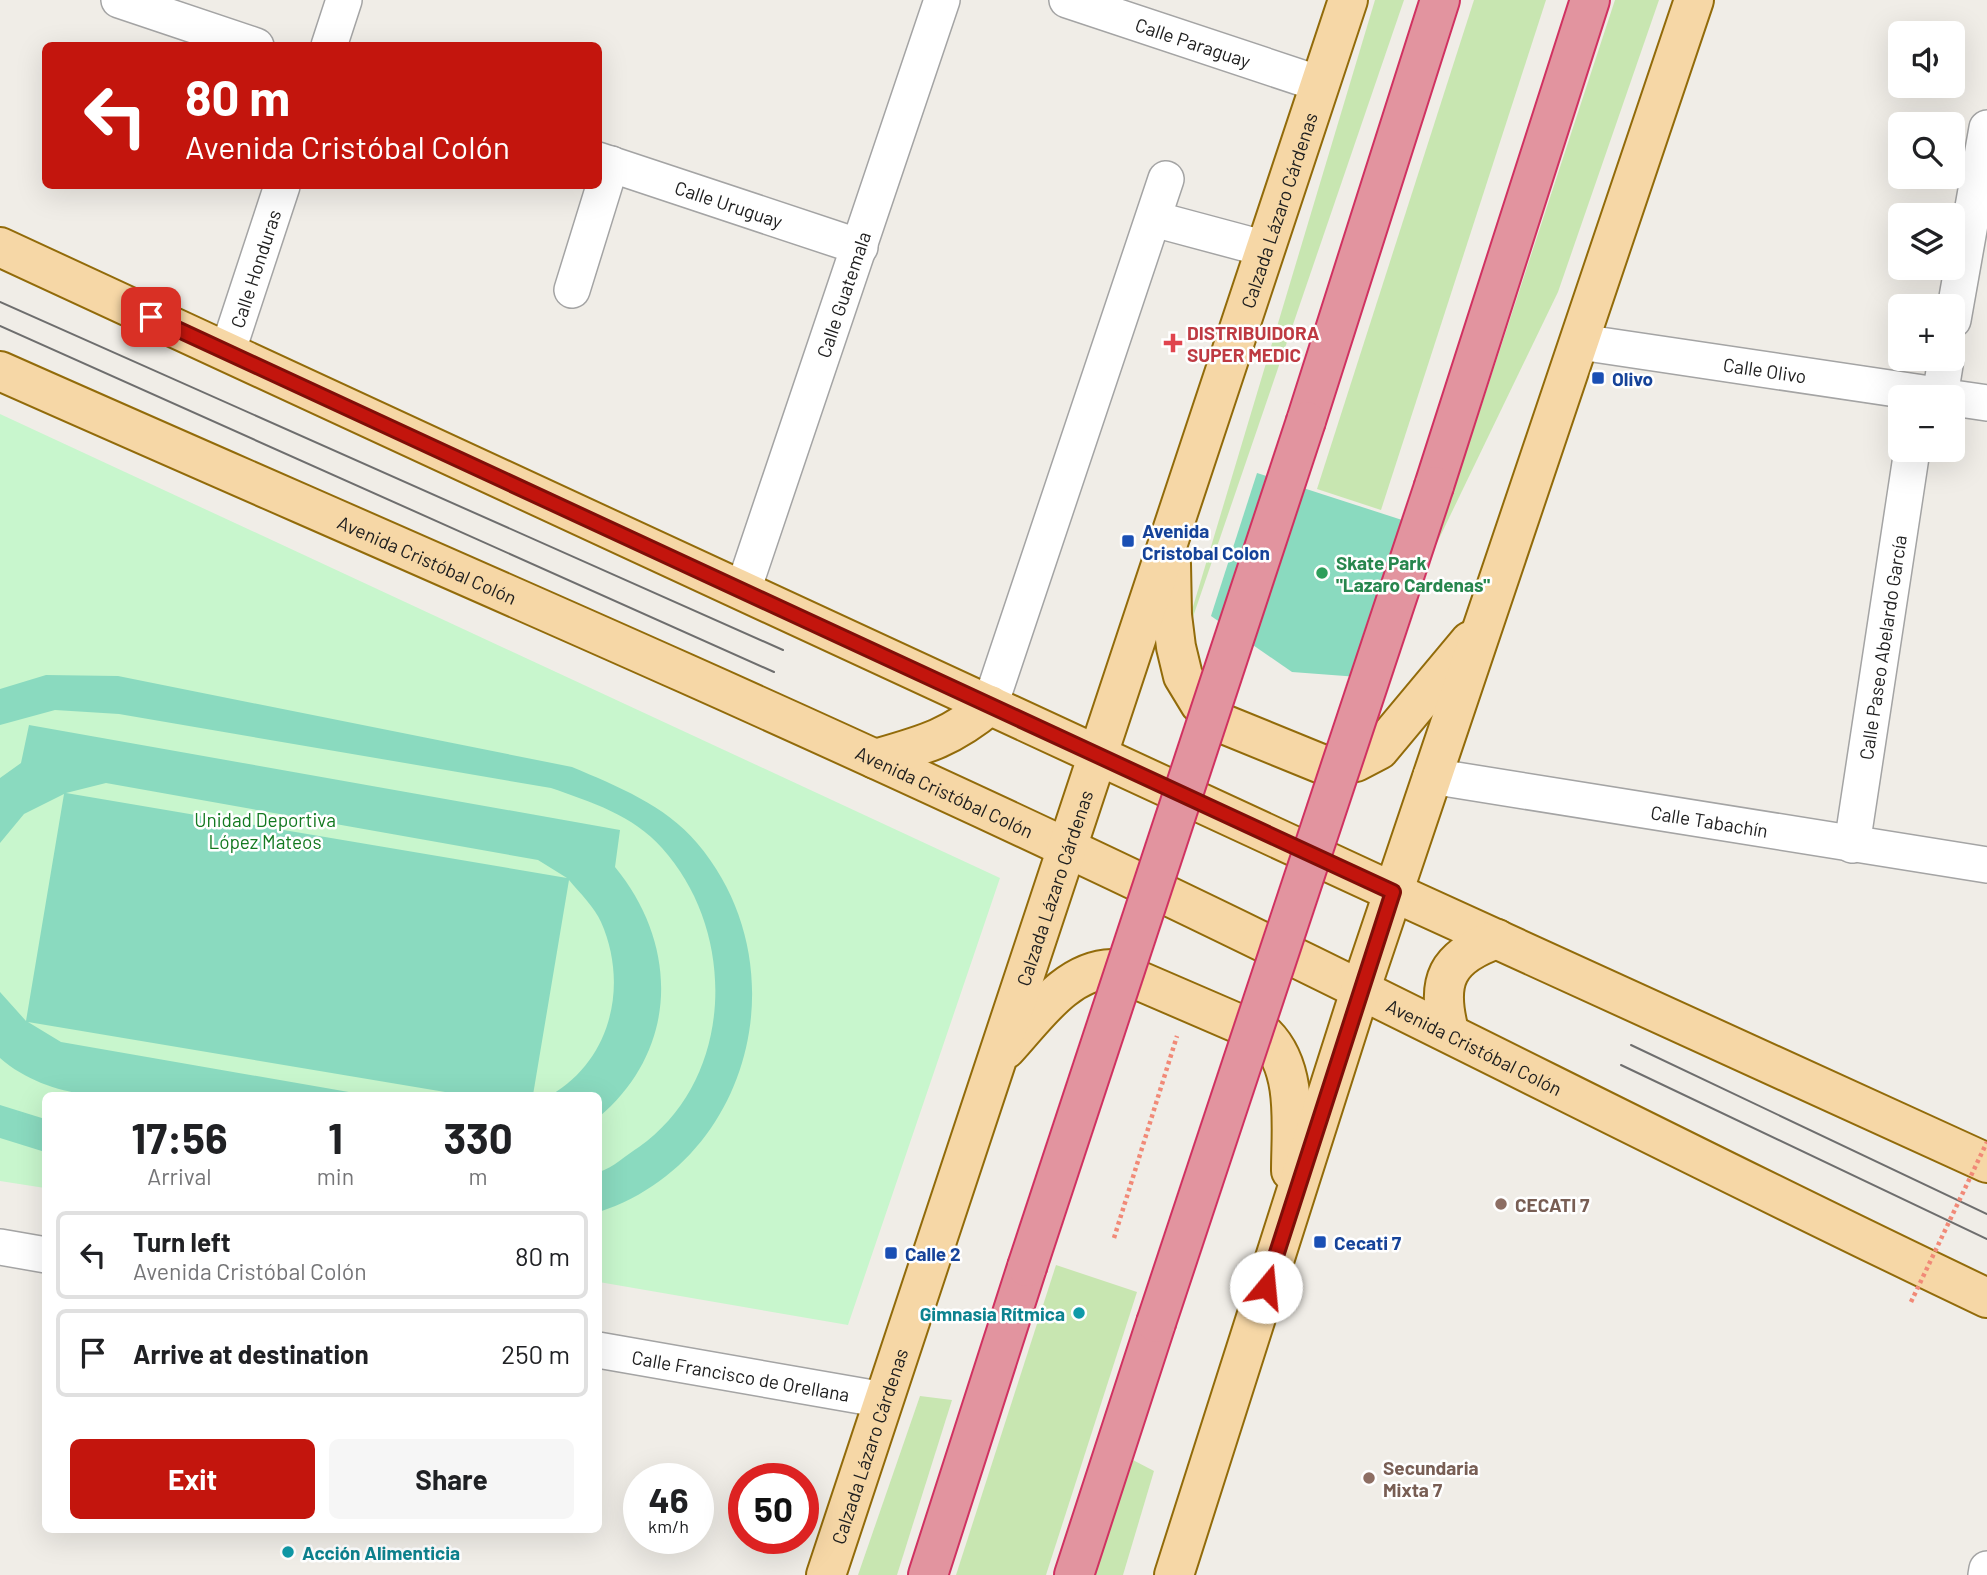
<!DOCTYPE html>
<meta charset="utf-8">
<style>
:root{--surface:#fff;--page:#f6f6f6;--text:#202124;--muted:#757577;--line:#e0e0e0;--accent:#c3150d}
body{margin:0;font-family:Barlow,sans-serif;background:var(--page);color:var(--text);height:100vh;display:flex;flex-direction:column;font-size:26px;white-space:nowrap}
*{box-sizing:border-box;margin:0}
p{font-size:23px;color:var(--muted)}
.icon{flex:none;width:38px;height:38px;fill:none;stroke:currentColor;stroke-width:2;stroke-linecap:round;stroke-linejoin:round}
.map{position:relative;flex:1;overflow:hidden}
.side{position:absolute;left:42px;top:1092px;width:560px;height:441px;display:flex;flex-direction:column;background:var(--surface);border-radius:10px;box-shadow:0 7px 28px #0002}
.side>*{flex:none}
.hud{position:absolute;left:42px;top:42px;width:560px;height:147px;border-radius:10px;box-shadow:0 7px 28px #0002;background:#c3150d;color:#fff;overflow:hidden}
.fabs{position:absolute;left:1888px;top:21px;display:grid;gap:14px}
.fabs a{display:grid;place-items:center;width:77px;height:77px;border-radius:10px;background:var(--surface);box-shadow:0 7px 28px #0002;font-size:35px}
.speed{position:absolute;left:623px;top:1463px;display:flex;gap:14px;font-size:35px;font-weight:700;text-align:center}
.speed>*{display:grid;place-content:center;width:91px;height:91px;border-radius:50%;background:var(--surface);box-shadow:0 7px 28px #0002;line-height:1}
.speed small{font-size:18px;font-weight:400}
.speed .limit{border:10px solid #d22;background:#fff;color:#111}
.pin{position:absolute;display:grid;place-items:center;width:60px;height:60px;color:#fff;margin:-30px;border-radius:14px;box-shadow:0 4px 10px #0006}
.me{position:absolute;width:77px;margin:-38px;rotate:17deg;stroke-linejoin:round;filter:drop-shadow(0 0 5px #0008)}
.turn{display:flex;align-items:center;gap:24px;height:147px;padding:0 28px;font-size:32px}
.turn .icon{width:91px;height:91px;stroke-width:2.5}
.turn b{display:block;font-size:49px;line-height:60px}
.eta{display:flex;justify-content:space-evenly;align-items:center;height:119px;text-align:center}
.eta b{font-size:42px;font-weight:700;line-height:49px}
.button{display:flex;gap:14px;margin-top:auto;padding:14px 28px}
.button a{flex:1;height:80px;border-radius:10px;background:var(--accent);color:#fff;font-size:28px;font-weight:700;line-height:80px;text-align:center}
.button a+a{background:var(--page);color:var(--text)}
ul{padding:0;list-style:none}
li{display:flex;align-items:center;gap:21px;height:88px;margin:0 14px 10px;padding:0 14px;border:4px solid var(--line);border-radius:10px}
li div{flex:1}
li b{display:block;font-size:26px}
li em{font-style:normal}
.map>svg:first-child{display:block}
</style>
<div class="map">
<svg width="1987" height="1575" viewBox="0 0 1987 1575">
<rect width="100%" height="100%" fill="#f0ede7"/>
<g fill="#c8e6b1">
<path d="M1375 0H1404L1168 690Z"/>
<path d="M1474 0H1546L1381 510 1317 489Z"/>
<path d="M1615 0H1659L1558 292 1435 547Z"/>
<path d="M1056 1265 1137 1292 1046 1575H956Z"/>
<path d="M920 1396 952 1400 897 1575H858Z"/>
<path d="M1131 1459 1154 1471 1123 1575H1093Z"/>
</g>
<path fill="#c8f6cd" d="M0 414 1000 878 848 1325 599 1282 598 1096H46L45 1188 0 1181Z"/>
<g fill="#8adabf" fill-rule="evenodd">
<path d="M1257 473 1433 530 1385 679 1292 672 1211 616Z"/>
<path d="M46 675 118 676 572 767C617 786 665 805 697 843 801 965 752 1162 599 1212V1172C613 1168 626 1155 639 1147 735 1079 738 932 662 848 633 815 591 802 551 788L119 714 55 710 0 725V689Z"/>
<path d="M29 725 620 830 615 867C679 945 679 1049 599 1117L598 1096 551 1095C611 1060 629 985 601 922 595 908 579 892 569 880L533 1095H463L28 1022 61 1042 366 1095H87C56 1090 25 1080 0 1058V992L26 1021 64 794 24 814 0 843V778L21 763ZM106 783 538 860 567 878 66 793Z"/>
<path d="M0 1105 45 1119V1152L0 1138Z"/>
</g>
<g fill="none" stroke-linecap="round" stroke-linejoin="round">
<g stroke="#a4a4a4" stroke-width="38">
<g id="minor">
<path d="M119 0 256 46"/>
<path id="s1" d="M1067 0 1320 84"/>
<path d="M329 46 344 0"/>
<path id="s2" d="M598 160 860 247"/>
<path d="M1154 219 1266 249"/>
<path d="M572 290 611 164"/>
<path d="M1953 320 1987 128"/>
<path id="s3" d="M1580 342 1950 397"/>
<path id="s4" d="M227 353 282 186"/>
<path d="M1940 396 1946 359"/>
<path d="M1953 398 1987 403"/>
<path id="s5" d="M743 590 942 0"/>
<path d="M990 705 1166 179"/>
<path id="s6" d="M1431 776 1987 865"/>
<path id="s7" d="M1852 845 1912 450"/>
<path d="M0 1247 46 1255"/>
<path id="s8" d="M598 1350 884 1400"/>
<path d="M1986 1575 1987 1569"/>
</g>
</g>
<g stroke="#926b0a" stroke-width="42">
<g id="major">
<path d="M0 247 1393 892 1987 1163"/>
<path id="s9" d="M0 371C356 529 715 682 1067 848 1376 993 1679 1152 1987 1298"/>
<path d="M1171 564 1172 615 1176 647 1183 676 1200 704 1221 723 1324 765 1356 762 1379 750 1470 641"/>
<path d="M875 759C924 745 951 738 990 705"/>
<path d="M1449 1031C1436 981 1446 957 1497 939"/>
<path d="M1006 1049C1035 1018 1066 970 1112 969L1265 1035C1299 1069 1291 1127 1291 1171"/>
<path id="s10" d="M826 1575 1348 0"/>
<path d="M1174 1575 1361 988 1694 0"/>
</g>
</g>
<g stroke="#d03261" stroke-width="42">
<g id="highway">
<path d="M1306 421 1440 0"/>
<path d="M1434 486 1590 0"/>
<path d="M928 1575 1027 1267"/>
<path d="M1074 1575 1156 1323"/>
</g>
</g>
<path stroke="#f18977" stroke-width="4.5" stroke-dasharray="3.5 3.5" stroke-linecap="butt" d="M1114 1238 1177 1036"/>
<use href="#minor" stroke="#fff" stroke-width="35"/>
<use href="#major" stroke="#f6d7a6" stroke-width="38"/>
<use href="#highway" stroke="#e2949f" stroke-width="38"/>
<g stroke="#6e6e6e" stroke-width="2">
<path d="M0 302 783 650"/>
<path d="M0 326 774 672"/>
<path d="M1631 1045 1987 1214"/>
<path d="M1621 1065 1987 1239"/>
</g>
<g stroke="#d03261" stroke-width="42" stroke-linecap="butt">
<g id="highway-bridge">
<path d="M1027 1267 1306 421"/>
<path d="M1156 1323 1434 486"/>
</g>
</g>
<path stroke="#f18977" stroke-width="4.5" stroke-dasharray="3.5 3.5" stroke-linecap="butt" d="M1911 1302 1987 1142"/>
<use href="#highway-bridge" stroke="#e2949f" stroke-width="38"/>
</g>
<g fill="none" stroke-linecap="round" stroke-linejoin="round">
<g stroke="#7f0e08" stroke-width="18">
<path id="route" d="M151 317 1393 892 1266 1287"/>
</g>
<use href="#route" stroke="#c3150d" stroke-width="12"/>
</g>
<path fill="#e0444e" stroke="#fff" stroke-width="2.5" d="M1169.5 332.5h7v7h7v7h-7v7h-7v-7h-7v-7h7z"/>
<g fill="#1a4fb4" stroke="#fff" stroke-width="2.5">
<rect x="1591" y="371" width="14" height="14" rx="3.5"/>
<rect x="1121" y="534" width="14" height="14" rx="3.5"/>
<rect x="1313" y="1235" width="14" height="14" rx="3.5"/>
<rect x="884" y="1246" width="14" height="14" rx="3.5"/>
</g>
<circle fill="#2e9e5b" stroke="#fff" stroke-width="2.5" cx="1322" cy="573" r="7"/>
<g fill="#8d6e63" stroke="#fff" stroke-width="2.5">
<circle cx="1501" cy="1204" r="7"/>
<circle cx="1369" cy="1478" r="7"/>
</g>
<g fill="#0f9aa8" stroke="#fff" stroke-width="2.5">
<circle cx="1079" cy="1313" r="7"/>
<circle cx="288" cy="1552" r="7"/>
</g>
<g text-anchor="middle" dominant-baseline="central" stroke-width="5" stroke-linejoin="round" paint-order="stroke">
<g font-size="19" fill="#202020" stroke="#fff">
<text stroke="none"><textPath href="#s1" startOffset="133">Calle Paraguay</textPath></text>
<text stroke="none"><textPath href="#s2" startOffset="138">Calle Uruguay</textPath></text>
<text stroke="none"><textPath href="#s10" startOffset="1438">Calzada Lázaro Cárdenas</textPath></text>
<text stroke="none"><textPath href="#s4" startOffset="89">Calle Honduras</textPath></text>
<text stroke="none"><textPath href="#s5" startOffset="312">Calle Guatemala</textPath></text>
<text stroke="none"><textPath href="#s3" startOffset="187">Calle Olivo</textPath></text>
<text stroke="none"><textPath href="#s9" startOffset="467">Avenida Cristóbal Colón</textPath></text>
<text stroke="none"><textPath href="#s7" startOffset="200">Calle Paseo Abelardo García</textPath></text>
<text stroke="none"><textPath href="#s9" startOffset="1034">Avenida Cristóbal Colón</textPath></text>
<text stroke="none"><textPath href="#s6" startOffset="282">Calle Tabachín</textPath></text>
<text stroke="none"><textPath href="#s10" startOffset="724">Calzada Lázaro Cárdenas</textPath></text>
<text stroke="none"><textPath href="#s9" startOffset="1622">Avenida Cristóbal Colón</textPath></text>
<text stroke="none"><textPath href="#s8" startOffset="145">Calle Francisco de Orellana</textPath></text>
<text stroke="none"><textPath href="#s10" startOffset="136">Calzada Lázaro Cárdenas</textPath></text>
</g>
<g font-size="19" font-weight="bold" fill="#be3a42" stroke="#fff" text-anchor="start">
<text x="1187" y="332">DISTRIBUIDORA<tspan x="1187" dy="22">SUPER MEDIC</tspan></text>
</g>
<g font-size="19" font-weight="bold" fill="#164399" stroke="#fff" text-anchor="start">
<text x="1612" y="378">Olivo</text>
<text x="1142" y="530">Avenida<tspan x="1142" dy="22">Cristobal Colon</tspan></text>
<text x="1334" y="1242">Cecati 7</text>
<text x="905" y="1253">Calle 2</text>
</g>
<g font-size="19" font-weight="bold" fill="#27864d" stroke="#fff" text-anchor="start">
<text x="1336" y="562">Skate Park<tspan x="1336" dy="22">"Lazaro Cardenas"</tspan></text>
</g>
<g font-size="19" fill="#137920" stroke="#fff">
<text x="265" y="819">Unidad Deportiva<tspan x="265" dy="22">López Mateos</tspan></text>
</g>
<g font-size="19" font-weight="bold" fill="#785e54" stroke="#fff" text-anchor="start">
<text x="1515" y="1204">CECATI 7</text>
<text x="1383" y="1467">Secundaria<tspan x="1383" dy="22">Mixta 7</tspan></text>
</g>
<g font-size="19" font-weight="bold" fill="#0d838f" stroke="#fff" text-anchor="end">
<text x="1065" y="1313">Gimnasia Rítmica</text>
<text x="302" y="1552" text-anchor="start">Acción Alimenticia</text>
</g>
</g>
</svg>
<div class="fabs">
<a><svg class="icon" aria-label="sound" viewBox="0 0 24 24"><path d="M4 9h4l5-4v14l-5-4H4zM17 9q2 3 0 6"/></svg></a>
<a><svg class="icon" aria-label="search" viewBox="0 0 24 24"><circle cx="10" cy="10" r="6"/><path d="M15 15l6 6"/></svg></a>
<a><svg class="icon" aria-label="layers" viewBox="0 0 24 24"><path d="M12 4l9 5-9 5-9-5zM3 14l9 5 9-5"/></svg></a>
<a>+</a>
<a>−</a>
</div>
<div class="speed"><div>46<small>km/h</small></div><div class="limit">50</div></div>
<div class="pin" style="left:151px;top:317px;background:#d93025"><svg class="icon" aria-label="arrive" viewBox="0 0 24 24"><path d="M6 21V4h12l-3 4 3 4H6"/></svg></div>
<svg class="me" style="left:1266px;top:1287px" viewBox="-20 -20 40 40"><circle r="19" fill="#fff"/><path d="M0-13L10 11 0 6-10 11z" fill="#c3150d"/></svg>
<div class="hud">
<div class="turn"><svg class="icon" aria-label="left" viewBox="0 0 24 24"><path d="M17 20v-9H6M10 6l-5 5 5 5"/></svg><div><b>80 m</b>Avenida Cristóbal Colón</div></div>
</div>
<section class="side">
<div class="eta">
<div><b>17:56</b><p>Arrival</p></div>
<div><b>1</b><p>min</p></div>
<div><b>330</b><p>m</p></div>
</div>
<ul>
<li><svg class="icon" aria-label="left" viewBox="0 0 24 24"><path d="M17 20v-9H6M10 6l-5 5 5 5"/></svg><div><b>Turn left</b><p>Avenida Cristóbal Colón</p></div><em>80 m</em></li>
<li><svg class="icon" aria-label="arrive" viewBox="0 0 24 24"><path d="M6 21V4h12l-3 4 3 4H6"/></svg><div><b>Arrive at destination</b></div><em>250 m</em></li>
</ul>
<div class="button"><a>Exit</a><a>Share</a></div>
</section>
</div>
